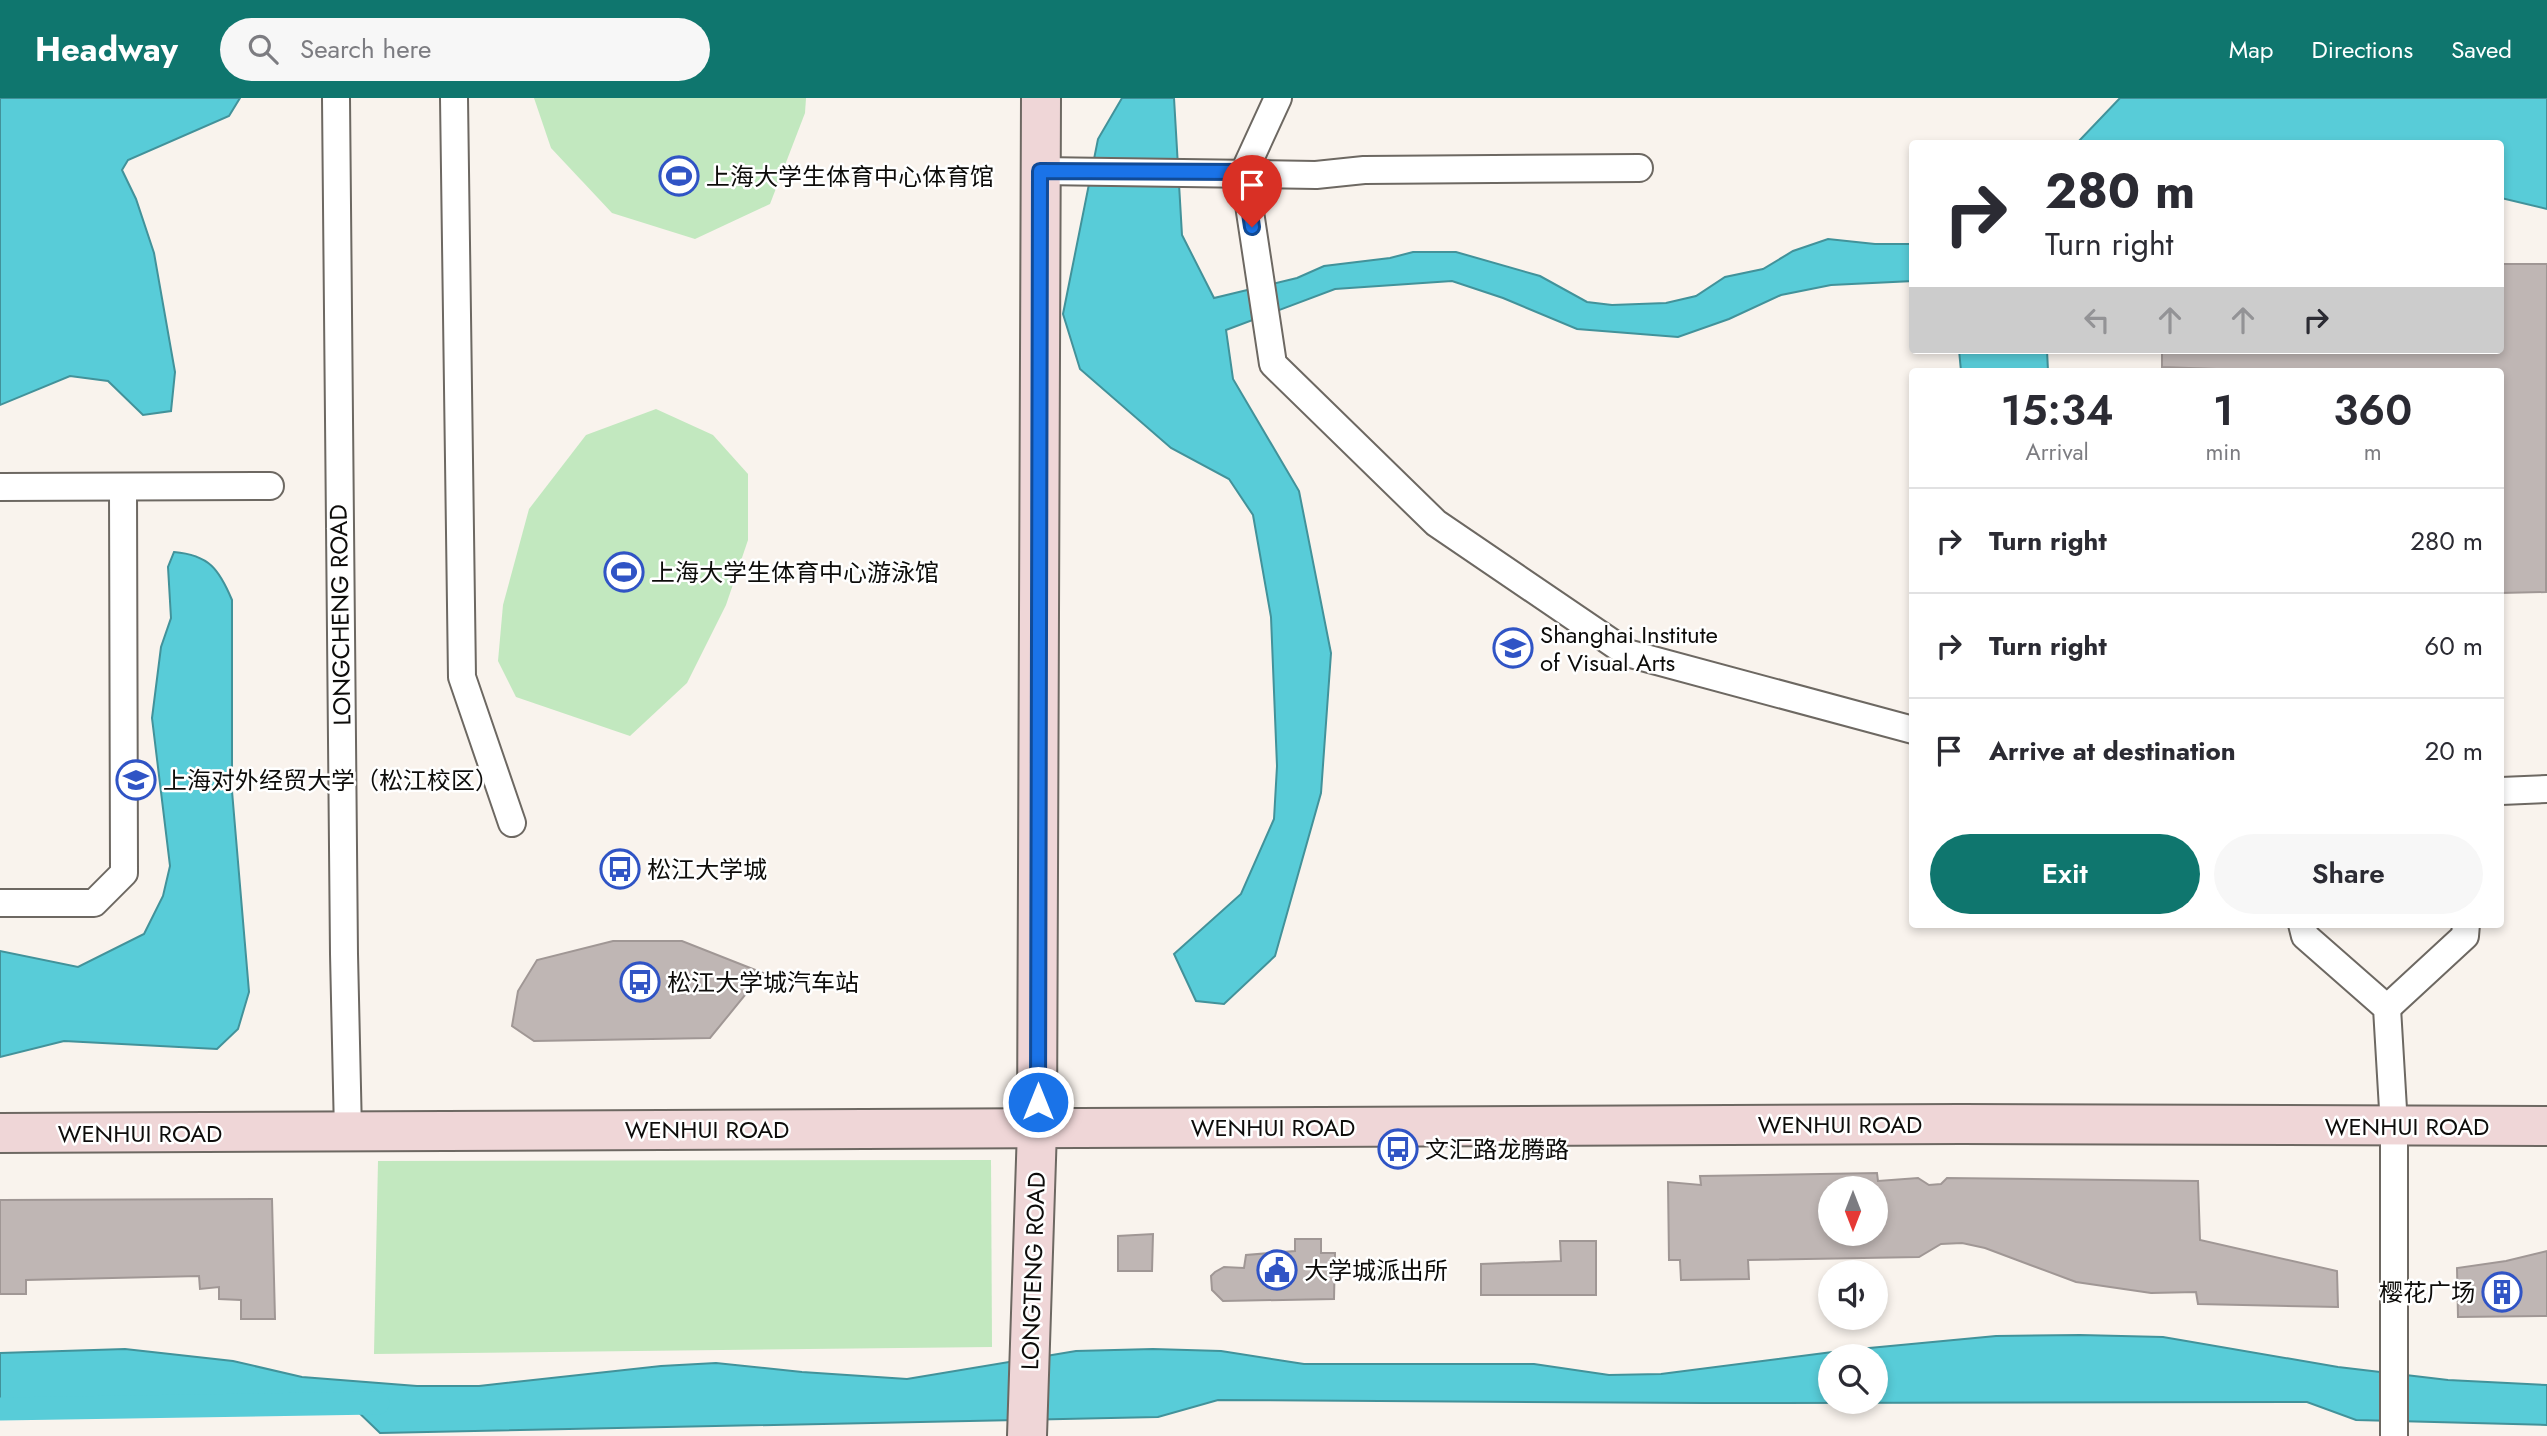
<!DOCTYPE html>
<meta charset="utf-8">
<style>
:root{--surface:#fff;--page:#f7f7f7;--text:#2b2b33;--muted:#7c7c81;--line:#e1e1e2;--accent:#0f766e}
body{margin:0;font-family:Jost,"Noto Sans SC",sans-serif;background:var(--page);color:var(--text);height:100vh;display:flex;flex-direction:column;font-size:26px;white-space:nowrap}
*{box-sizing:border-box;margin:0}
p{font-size:23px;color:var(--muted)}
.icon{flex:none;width:38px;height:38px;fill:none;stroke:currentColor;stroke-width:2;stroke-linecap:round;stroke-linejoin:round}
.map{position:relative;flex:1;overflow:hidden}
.sheet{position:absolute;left:1909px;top:270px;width:595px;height:560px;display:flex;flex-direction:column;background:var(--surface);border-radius:7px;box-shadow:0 4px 10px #0003}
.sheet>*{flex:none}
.top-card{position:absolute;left:1909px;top:42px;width:595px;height:214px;border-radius:7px;box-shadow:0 4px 10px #0003;background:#fff;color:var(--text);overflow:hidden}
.needle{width:46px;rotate:180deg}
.buttons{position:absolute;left:1818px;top:1078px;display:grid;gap:14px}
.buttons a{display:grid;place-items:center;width:70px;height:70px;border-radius:50%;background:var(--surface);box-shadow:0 4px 10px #0003;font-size:35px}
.pin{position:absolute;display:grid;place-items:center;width:60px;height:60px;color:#fff;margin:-72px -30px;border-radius:50% 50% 50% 0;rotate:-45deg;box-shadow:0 0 7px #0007}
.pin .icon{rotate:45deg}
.me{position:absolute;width:77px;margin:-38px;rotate:0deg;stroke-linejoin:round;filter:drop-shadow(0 0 5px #0008)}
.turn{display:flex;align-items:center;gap:24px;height:147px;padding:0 21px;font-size:32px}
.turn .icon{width:91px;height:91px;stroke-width:2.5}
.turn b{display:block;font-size:49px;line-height:60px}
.lanes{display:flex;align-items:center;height:66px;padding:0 21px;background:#0003;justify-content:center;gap:35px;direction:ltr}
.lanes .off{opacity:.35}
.eta{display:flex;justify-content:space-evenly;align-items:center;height:119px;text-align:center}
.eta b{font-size:42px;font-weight:600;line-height:49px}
.cta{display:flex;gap:14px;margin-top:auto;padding:14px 21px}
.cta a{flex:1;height:80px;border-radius:42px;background:var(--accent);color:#fff;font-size:28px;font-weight:600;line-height:80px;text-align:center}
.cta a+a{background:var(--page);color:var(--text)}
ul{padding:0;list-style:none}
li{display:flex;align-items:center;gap:21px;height:105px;padding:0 21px;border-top:2px solid var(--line)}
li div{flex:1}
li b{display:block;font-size:26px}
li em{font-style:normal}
header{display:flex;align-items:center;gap:42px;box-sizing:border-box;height:98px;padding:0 35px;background:var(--accent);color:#fff}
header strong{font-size:33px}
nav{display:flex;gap:38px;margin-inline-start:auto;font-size:24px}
.search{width:490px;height:63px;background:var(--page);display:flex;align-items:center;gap:18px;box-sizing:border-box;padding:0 24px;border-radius:38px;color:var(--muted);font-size:26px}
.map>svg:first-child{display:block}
</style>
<header>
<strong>Headway</strong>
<div class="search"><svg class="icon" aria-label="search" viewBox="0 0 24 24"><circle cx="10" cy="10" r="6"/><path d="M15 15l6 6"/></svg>Search here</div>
<nav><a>Map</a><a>Directions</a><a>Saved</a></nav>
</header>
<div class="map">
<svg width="2547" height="1338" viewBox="0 0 2547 1338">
<rect width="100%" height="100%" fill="#f9f3ed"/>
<g fill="#c2e8bf">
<path d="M534 0H806L805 15 770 106 695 141 612 115 551 50Z"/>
<path d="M656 311 713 337 748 376V442L726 507 687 585 630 638 516 599 498 563 503 507 529 411 586 337Z"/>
<path d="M991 1062 992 1249 374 1256 378 1063Z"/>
</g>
<g fill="#58ccd8" stroke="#42929a" stroke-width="2" fill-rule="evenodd">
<path d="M0 0H240L229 18 128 62 122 72 136 101 154 155 175 274 171 313 143 317 108 283 70 278 0 307Z"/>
<path d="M1122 0H1174L1182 137 1214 200 1297 180 1324 168 1390 160 1413 154H1456L1540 178 1587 204 1612 207 1666 205 1696 198 1725 179 1763 171 1793 153 1828 141 1875 146H1913V183L1831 187 1781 197 1729 221 1678 239 1577 231 1503 200 1452 183 1335 191 1226 232 1233 281 1299 393 1331 555 1321 695 1275 858 1224 906 1196 903 1174 856 1241 796 1274 721 1277 668 1271 519 1253 417 1229 381 1171 350 1080 271 1063 216 1098 41Z"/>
<path d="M2120 0H2547V111L2501 100V46L2077 45Z"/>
<path d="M1959 252H2047L2048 273H1961Z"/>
<path d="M174 454C209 457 219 471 232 502V693L249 894 238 931 217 951 64 943 0 959V853L78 869 144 836 163 798 170 768 152 620 161 549 171 520 168 469Z"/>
<path d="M2080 1237 2163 1239 2338 1269 2448 1282 2547 1287V1327L2356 1322 2307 1304 1705 1305 1218 1302 1158 1319 380 1335 350 1306 0 1307V1255L125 1251 233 1263 302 1279 417 1288H479L661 1268 716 1265 802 1274 907 1281 1076 1253 1153 1251 1221 1253 1304 1266H1534L1609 1277 1661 1276 1848 1252 1996 1238ZM1830 1258H1876V1304H1830Z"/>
</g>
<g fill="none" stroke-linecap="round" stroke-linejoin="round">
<path stroke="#58ccd8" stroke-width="23" d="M0 1311 378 1305"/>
</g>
<g fill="#bfb6b4" stroke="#a09795" stroke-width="2" fill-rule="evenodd">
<path d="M2501 166H2547L2546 494 2501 495V273H2215V271L2162 269V252H2501Z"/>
<path d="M613 843H682L763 875 710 940 534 943 512 928 518 893 537 862Z"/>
<path d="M1877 1075 1878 1083 1918 1080 1929 1087 1941 1086 1947 1080 2198 1083 2200 1142 2337 1173 2338 1209 2198 1206 2196 1194 2151 1195 2076 1184 1985 1150 1962 1145 1941 1146 1919 1159 1748 1162 1749 1181 1681 1182 1680 1162H1669L1668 1084 1701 1087 1700 1078ZM1830 1090H1876V1136H1830Z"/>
<path d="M272 1101 275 1221H241V1202L219 1201V1189L200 1191 199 1178 26 1182V1196H0V1102Z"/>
<path d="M1153 1136 1152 1173H1118V1138Z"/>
<path d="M1295 1141H1321V1155H1335L1334 1201 1223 1203 1212 1192 1211 1178 1215 1174 1224 1169 1244 1170 1246 1157 1295 1153Z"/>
<path d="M1560 1143H1596V1197H1481V1166L1561 1163Z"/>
<path d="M2547 1153V1218L2458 1219 2457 1170 2506 1163Z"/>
</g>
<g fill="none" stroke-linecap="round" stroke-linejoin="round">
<g stroke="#6d6862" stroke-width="30">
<g id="street">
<path d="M336 0 344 856 348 1034"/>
<path d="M454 0 462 579 512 725"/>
<path d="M1278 0 1244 74 1273 266 1436 425 1627 555 1913 632"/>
<path d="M1040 73 1316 77 1364 72 1639 70"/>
<path d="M0 389 270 388"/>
<path d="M2501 693 2547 691"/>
<path d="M0 805H94L124 775 123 389"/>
<path d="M2302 826 2305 838 2387 910 2394 1028V1338"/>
<path d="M2387 910 2465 838 2466 826"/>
</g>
</g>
<g stroke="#6d6862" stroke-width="42">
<g id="secondary">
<path d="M0 1035 1961 1026 2547 1028"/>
<path d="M1027 1338 1037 1031 1041 0"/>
</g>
</g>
<use href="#street" stroke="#fff" stroke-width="26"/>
<use href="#secondary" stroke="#efd6d7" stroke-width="38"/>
</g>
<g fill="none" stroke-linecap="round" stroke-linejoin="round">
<g stroke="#114b97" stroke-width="18">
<path id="route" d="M1038 1004 1040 73 1244 74 1252 129"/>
</g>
<use href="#route" stroke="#1a73e8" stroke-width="12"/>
</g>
<defs>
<g id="stadium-ring" transform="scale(2.0125)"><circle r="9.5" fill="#fff" stroke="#3054c5" stroke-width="1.5"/><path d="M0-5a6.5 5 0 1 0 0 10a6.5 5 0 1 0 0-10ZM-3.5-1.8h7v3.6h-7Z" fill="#3054c5"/></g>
<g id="university-ring" transform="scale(2.0125)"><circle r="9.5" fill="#fff" stroke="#3054c5" stroke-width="1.5"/><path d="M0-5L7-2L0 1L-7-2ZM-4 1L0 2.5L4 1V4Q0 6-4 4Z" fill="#3054c5"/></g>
<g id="bus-ring" transform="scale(2.0125)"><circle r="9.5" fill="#fff" stroke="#3054c5" stroke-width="1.5"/><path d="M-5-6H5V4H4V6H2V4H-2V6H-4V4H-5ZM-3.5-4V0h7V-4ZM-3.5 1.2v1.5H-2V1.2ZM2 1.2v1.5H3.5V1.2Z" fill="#3054c5"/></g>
<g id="civic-ring" transform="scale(2.0125)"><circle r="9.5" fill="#fff" stroke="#3054c5" stroke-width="1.5"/><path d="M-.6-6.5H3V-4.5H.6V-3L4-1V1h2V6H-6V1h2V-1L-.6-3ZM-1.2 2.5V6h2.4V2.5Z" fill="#3054c5"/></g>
<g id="building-ring" transform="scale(2.0125)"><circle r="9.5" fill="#fff" stroke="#3054c5" stroke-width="1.5"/><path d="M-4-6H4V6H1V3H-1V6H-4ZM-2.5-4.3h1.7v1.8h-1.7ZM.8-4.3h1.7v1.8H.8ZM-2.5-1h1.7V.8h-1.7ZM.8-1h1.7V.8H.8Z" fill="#3054c5"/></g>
</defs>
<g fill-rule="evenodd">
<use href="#stadium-ring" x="679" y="78"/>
<use href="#stadium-ring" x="624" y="474"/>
<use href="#university-ring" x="1513" y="550"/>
<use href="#university-ring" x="136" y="682"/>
<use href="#bus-ring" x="620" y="771"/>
<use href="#bus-ring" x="640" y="884"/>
<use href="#bus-ring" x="1398" y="1051"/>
<use href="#civic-ring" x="1277" y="1172"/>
<use href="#building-ring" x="2502" y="1194"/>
</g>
<g text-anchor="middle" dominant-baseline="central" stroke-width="5" stroke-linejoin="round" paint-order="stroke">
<g font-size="24" fill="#0d0c0a" stroke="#fff" text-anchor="start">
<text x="706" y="78">上海大学生体育中心体育馆</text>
<text x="651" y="474">上海大学生体育中心游泳馆</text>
<text x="1540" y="536">Shanghai Institute<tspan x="1540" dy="28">of Visual Arts</tspan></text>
<text x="163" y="682">上海对外经贸大学（松江校区）</text>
<text x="647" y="771">松江大学城</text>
<text x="667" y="884">松江大学城汽车站</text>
<text x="1425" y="1051">文汇路龙腾路</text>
<text x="1304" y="1172">大学城派出所</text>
<text x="2475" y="1194" text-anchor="end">樱花广场</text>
</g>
<g font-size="24" fill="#0d0c0a" stroke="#fff">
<text transform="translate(340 517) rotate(-91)">LONGCHENG ROAD</text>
<text x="1840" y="1026">WENHUI ROAD</text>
<text x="2407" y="1028">WENHUI ROAD</text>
<text x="1273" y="1029">WENHUI ROAD</text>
<text x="707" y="1031">WENHUI ROAD</text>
<text x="140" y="1035">WENHUI ROAD</text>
<text transform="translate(1033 1173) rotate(-88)">LONGTENG ROAD</text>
</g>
</g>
</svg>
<div class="buttons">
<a><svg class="needle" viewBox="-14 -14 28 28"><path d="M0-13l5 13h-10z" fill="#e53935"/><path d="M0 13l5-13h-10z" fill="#7c7c81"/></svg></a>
<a><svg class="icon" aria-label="sound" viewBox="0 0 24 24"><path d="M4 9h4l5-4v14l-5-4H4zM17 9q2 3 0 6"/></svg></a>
<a><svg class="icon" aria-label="search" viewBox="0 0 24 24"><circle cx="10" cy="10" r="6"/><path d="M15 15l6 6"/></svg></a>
</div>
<div class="pin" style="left:1252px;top:129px;background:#d93025"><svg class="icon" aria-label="arrive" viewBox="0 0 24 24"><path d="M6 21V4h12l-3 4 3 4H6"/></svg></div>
<svg class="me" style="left:1038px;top:1004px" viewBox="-20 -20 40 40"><circle r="17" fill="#1a73e8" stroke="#fff" stroke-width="3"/><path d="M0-11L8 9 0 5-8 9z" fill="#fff"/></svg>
<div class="top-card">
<div class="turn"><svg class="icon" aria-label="right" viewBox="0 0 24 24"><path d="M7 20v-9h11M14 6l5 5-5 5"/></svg><div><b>280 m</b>Turn right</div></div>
<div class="lanes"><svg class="icon off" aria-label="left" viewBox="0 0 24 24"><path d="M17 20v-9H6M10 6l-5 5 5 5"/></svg><svg class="icon off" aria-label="ahead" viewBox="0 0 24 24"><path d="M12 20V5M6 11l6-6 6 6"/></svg><svg class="icon off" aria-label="ahead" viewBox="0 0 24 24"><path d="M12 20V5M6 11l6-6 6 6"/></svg><svg class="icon" aria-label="right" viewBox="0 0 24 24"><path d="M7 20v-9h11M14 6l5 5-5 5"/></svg></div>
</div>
<section class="sheet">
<div class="eta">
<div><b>15:34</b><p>Arrival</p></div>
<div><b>1</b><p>min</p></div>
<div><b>360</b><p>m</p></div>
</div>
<ul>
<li><svg class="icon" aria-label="right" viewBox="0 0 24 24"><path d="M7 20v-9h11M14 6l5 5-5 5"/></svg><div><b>Turn right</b></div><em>280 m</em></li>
<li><svg class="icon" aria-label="right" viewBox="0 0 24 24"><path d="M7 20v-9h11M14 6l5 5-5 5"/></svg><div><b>Turn right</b></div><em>60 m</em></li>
<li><svg class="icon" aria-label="arrive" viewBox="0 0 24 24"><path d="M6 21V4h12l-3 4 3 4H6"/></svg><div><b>Arrive at destination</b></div><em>20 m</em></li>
</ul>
<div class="cta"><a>Exit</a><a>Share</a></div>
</section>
</div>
